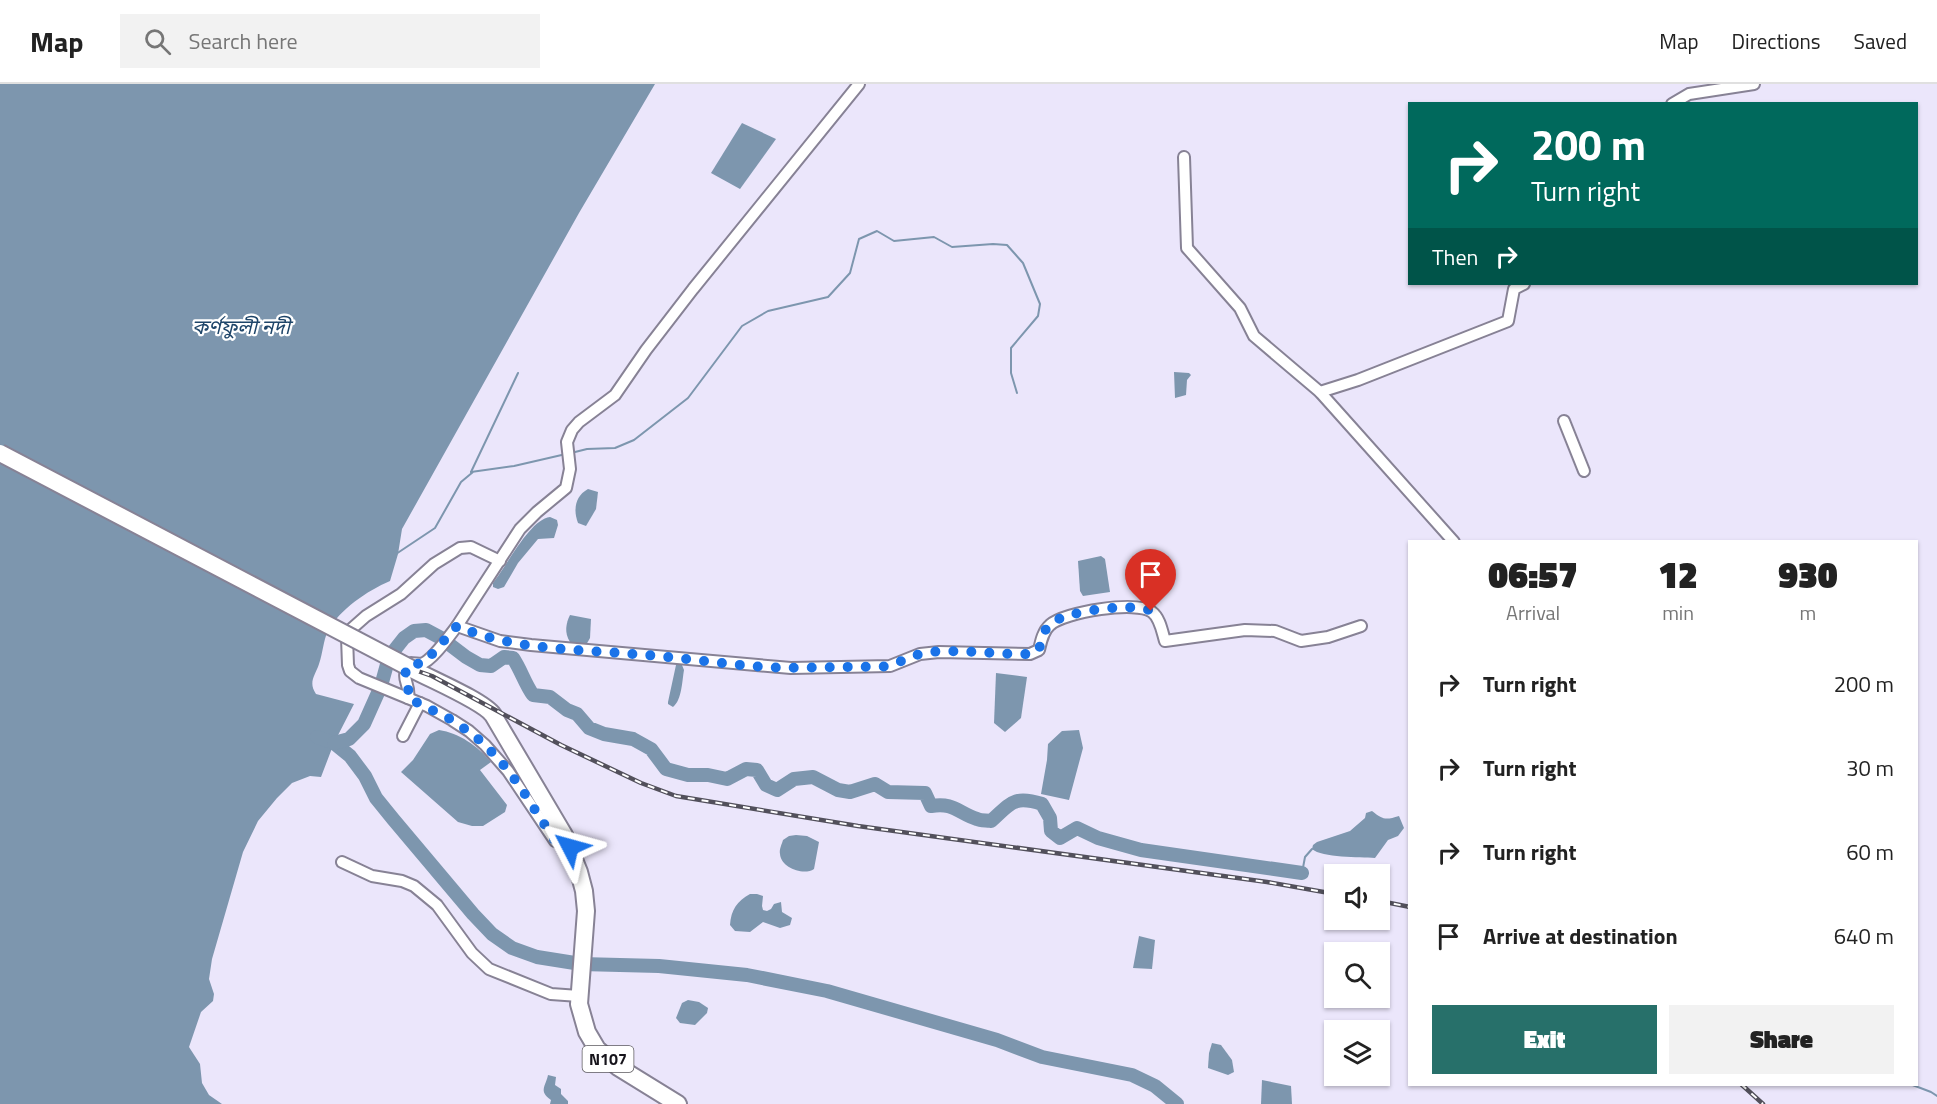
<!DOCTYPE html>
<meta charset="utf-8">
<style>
:root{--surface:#fff;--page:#f2f2f2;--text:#222;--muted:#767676;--line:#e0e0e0;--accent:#27706a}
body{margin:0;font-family:"Titillium Web","Noto Sans Bengali",sans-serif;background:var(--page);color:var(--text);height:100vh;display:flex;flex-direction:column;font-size:22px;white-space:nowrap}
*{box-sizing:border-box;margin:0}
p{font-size:20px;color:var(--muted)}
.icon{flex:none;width:33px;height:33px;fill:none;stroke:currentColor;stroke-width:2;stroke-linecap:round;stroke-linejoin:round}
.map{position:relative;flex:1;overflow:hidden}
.panel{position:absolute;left:1408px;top:456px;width:510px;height:546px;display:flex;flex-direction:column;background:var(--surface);border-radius:0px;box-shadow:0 2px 4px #0004}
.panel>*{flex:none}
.top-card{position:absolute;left:1408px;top:18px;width:510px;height:183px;border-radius:0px;box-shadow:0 2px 4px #0004;background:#00695c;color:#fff;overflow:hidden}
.controls{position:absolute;left:1324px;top:780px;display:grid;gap:12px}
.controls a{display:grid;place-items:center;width:66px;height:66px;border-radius:0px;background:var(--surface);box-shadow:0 2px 4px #0004;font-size:30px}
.pin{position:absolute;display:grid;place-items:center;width:51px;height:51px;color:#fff;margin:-62px -26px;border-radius:50% 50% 50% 0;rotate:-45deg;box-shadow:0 0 6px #0007}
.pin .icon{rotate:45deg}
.me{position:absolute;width:66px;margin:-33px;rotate:309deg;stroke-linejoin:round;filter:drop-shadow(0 0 4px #0008)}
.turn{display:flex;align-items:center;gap:21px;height:126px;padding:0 24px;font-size:27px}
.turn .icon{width:78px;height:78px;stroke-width:2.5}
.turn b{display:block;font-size:42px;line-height:51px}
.then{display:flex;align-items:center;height:57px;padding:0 24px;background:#0003;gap:12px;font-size:22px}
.eta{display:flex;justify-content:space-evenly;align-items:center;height:102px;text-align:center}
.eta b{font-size:36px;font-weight:800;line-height:42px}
.cta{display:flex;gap:12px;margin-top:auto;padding:12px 24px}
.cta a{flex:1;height:69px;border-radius:0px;background:var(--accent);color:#fff;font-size:24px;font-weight:800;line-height:69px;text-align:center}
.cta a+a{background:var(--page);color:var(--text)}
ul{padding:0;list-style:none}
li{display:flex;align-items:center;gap:18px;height:84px;padding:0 24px}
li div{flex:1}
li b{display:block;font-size:22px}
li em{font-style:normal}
header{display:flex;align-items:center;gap:36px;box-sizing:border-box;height:84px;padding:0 30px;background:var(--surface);border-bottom:2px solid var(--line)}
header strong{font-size:28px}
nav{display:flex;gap:33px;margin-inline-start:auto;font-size:21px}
.search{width:420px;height:54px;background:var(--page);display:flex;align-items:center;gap:15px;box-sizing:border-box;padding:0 21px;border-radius:0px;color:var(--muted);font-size:22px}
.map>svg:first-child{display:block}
</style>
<header>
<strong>Map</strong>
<div class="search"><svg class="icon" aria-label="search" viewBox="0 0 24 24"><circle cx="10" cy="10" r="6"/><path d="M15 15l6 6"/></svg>Search here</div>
<nav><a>Map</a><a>Directions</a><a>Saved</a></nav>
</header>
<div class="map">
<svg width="1937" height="1020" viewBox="0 0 1937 1020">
<rect width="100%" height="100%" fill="#ebe6fb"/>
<g fill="#7d96ae">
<path d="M0 0H655L579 129 402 445 398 470 390 497C367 507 340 525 328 547 323 557 323 569 319 580 315 592 308 598 316 610L354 620 334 659 321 693 310 692 292 699 277 714 258 737 243 768 212 875 209 895 214 910 213 917 201 928 189 963 200 980 202 999 209 1011 222 1020H0Z"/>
<path d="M742 39 776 55 740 105 711 89Z"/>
<path d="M1174 288 1189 289 1191 291 1187 296 1186 311 1175 314Z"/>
<path d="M588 405 598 408 596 425 586 442 578 439C573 426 575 412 588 405Z"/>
<path d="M550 433 557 436 558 441 554 454 538 455 518 479 504 503 498 505 493 503V499C506 483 530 435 550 433Z"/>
<path d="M1101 472 1105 475 1110 508 1083 512 1080 507 1078 477Z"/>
<path d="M570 531 591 535 590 554 586 561 570 558C564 549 566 539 570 531Z"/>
<path d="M676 581H682L684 586C682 597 682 616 673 623L668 620V618Z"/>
<path d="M996 589 1027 593 1021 634 1005 648 994 639Z"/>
<path d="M439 646C459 649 478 662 491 678L480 686 507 721 505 728 483 742H472L458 738 401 688 413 676 430 650Z"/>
<path d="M1079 646 1083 664 1069 716 1041 710 1047 676 1048 660 1062 647Z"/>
<path d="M1372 727C1383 736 1386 736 1399 732L1404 744 1398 752 1388 756 1375 774C1360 773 1322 774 1312 765L1313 761 1317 758 1350 747 1365 734 1366 729Z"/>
<path d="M796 751 807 752 819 758 814 785C804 792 781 784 780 770 779 765 782 760 783 756L789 752Z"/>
<path d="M750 810H757L763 812 762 822 763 826 767 827 771 825 774 820 781 818 782 828 792 834 790 841 780 844 763 838 750 848 735 847 730 841C731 826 737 817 750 810Z"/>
<path d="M1139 852 1155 856 1152 885 1133 884Z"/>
<path d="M688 916 699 918 708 924 707 929 695 941 680 939 676 934 682 919Z"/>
<path d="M1212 959 1221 961 1232 976 1234 988 1228 991 1208 984 1209 969Z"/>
<path d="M548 991 556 993 555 1001 561 1005V1010L568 1017V1020H550L551 1016C538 1007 546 1002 548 991Z"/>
<path d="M1262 996 1291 1002 1292 1020H1261Z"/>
</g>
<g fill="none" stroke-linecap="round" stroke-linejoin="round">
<g stroke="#7d96ae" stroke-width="2">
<path d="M571 369 587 365 615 364 634 356 688 314 742 242 768 227 828 213 850 189 859 155 877 147 894 157 934 153 952 163 993 160 1007 161 1023 179 1040 220 1038 232 1011 264V289L1017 309"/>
<path d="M471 388 518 289"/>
<path d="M396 470 435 444 461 398 473 388H471L514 382 566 370"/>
<path d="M1302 789 1305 773 1312 765"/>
<path d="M1910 1000 1931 1008 1937 1012"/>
</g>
<g stroke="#7d96ae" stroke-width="14">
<path d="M317 653 334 659 350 672 365 692 376 714 393 735 473 830 492 850 512 864 537 873 581 880 659 882 747 891 827 907 997 956 1042 973 1132 991 1155 1002 1177 1020"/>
<path d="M334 659 349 655 364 640 381 602 389 573 404 554 414 547 426 546 441 554 466 573 480 581 491 582 504 573 513 574C521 586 525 600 533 611L550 613 567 626 577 630 589 644 604 650 633 655 651 665 666 685 688 691H708L727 695 746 685 757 686 766 701 777 706 794 695 813 693 838 706 850 708 875 700 888 708 925 709 931 722C954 718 958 729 977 735 981 737 987 736 991 737 1011 719 1014 711 1042 720L1050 734 1051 747 1060 754 1077 744 1098 754 1141 766 1302 789"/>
</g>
<g stroke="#878295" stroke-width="14">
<g id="minor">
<path d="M1672 20 1689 10 1754 0"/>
<path d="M1184 73 1187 164 1240 224 1254 252 1320 308 1454 458"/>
<path d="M1320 308 1358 296 1508 237 1514 205 1524 200"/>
<path d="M1564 337 1584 387"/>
<path d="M500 477 471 463 460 464 434 480 401 510 366 532 349 547 347 553 348 581 350 587 359 594 427 622 452 636 469 647 485 661 508 687 555 757 570 763"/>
<path d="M457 542 520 445 537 428 566 404 570 385 567 358 572 346 579 338 615 311 646 266 693 205 859 0"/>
<path d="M408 614C411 598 398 595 411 579 413 579 419 580 421 580 432 577 450 551 457 542L500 557 531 561 791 584 890 582 920 570 939 568 1030 570 1039 566C1041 557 1043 547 1050 541 1064 528 1137 516 1152 528 1160 534 1162 547 1165 557L1245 546 1275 547 1301 557 1328 553 1361 542"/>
<path d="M403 652 420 619"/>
<path d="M342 778 372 792 402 797 414 802 437 821 472 869 489 885 551 910 579 912"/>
</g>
</g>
<g stroke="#878295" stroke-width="20">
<path id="highway" d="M412 585C430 595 483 617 493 631L564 751 579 788 584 807 586 827 579 920 587 948 597 965 618 983 678 1020"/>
</g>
<use href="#minor" stroke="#fff" stroke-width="10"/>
<use href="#highway" stroke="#fff" stroke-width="16"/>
<g stroke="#52505b" stroke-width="4.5">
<g id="rail">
<path d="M0 370 412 585 432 592 561 661 641 699 676 712 858 742 1267 798 1335 810"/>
<path d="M1380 817 1410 823"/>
<path d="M1741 1000 1763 1020"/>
</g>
</g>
<use href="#rail" stroke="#fff" stroke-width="2" stroke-dasharray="7" stroke-linecap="butt"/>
<g stroke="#878295" stroke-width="20" stroke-linecap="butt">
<path id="highway-bridge" d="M0 369 412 585"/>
</g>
<use href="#highway-bridge" stroke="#fff" stroke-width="16"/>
</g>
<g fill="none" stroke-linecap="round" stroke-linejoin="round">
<path stroke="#1a73e8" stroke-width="10" stroke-dasharray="0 18" d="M570 763 555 757 519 701 498 674 476 653 452 636 408 614C411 598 398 595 411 579L420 580 425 578 457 542C511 566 574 565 633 570 677 573 721 580 765 583 804 585 842 582 880 583 898 581 912 570 930 568 963 565 997 571 1030 570L1039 566C1041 557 1043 547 1050 540 1065 527 1135 518 1151 527"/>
</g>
<g text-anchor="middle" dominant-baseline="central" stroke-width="4.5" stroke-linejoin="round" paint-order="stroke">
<rect fill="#fff" stroke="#5c5a5f" stroke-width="1.5" x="582.5" y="962" width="51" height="26" rx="4.5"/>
<g font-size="16" font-weight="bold" fill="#16141b">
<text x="608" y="975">N107</text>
</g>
<g font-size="20" font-style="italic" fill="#1e4569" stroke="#fff">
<text x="241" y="242">কর্ণফুলী নদী</text>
</g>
</g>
</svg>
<div class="controls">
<a><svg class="icon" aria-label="sound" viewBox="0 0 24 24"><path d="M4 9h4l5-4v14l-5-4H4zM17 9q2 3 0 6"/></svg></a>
<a><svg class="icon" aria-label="search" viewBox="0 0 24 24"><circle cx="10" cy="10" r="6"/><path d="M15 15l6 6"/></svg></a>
<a><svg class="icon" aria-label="layers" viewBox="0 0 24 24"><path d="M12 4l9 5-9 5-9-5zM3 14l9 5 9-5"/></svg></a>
</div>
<div class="pin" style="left:1151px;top:527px;background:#d93025"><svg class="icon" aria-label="arrive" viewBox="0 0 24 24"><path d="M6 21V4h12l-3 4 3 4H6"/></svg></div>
<svg class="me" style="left:570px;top:763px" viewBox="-20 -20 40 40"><path d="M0-17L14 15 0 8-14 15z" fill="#1a73e8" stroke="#fff" stroke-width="4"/></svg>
<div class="top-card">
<div class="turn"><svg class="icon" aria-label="right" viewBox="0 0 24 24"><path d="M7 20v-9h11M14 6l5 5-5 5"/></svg><div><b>200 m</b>Turn right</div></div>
<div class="then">Then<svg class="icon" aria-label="right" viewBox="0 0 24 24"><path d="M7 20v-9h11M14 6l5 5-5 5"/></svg></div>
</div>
<section class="panel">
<div class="eta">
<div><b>06:57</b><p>Arrival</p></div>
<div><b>12</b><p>min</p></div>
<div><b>930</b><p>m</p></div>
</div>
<ul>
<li><svg class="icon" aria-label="right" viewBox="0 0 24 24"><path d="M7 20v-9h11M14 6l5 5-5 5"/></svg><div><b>Turn right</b></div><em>200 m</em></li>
<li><svg class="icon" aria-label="right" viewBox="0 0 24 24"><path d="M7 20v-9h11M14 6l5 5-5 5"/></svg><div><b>Turn right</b></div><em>30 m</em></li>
<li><svg class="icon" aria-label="right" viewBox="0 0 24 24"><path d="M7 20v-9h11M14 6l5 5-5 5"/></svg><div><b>Turn right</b></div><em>60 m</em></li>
<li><svg class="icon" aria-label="arrive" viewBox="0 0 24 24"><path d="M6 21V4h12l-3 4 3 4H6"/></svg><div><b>Arrive at destination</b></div><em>640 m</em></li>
</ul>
<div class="cta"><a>Exit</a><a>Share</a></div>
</section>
</div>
